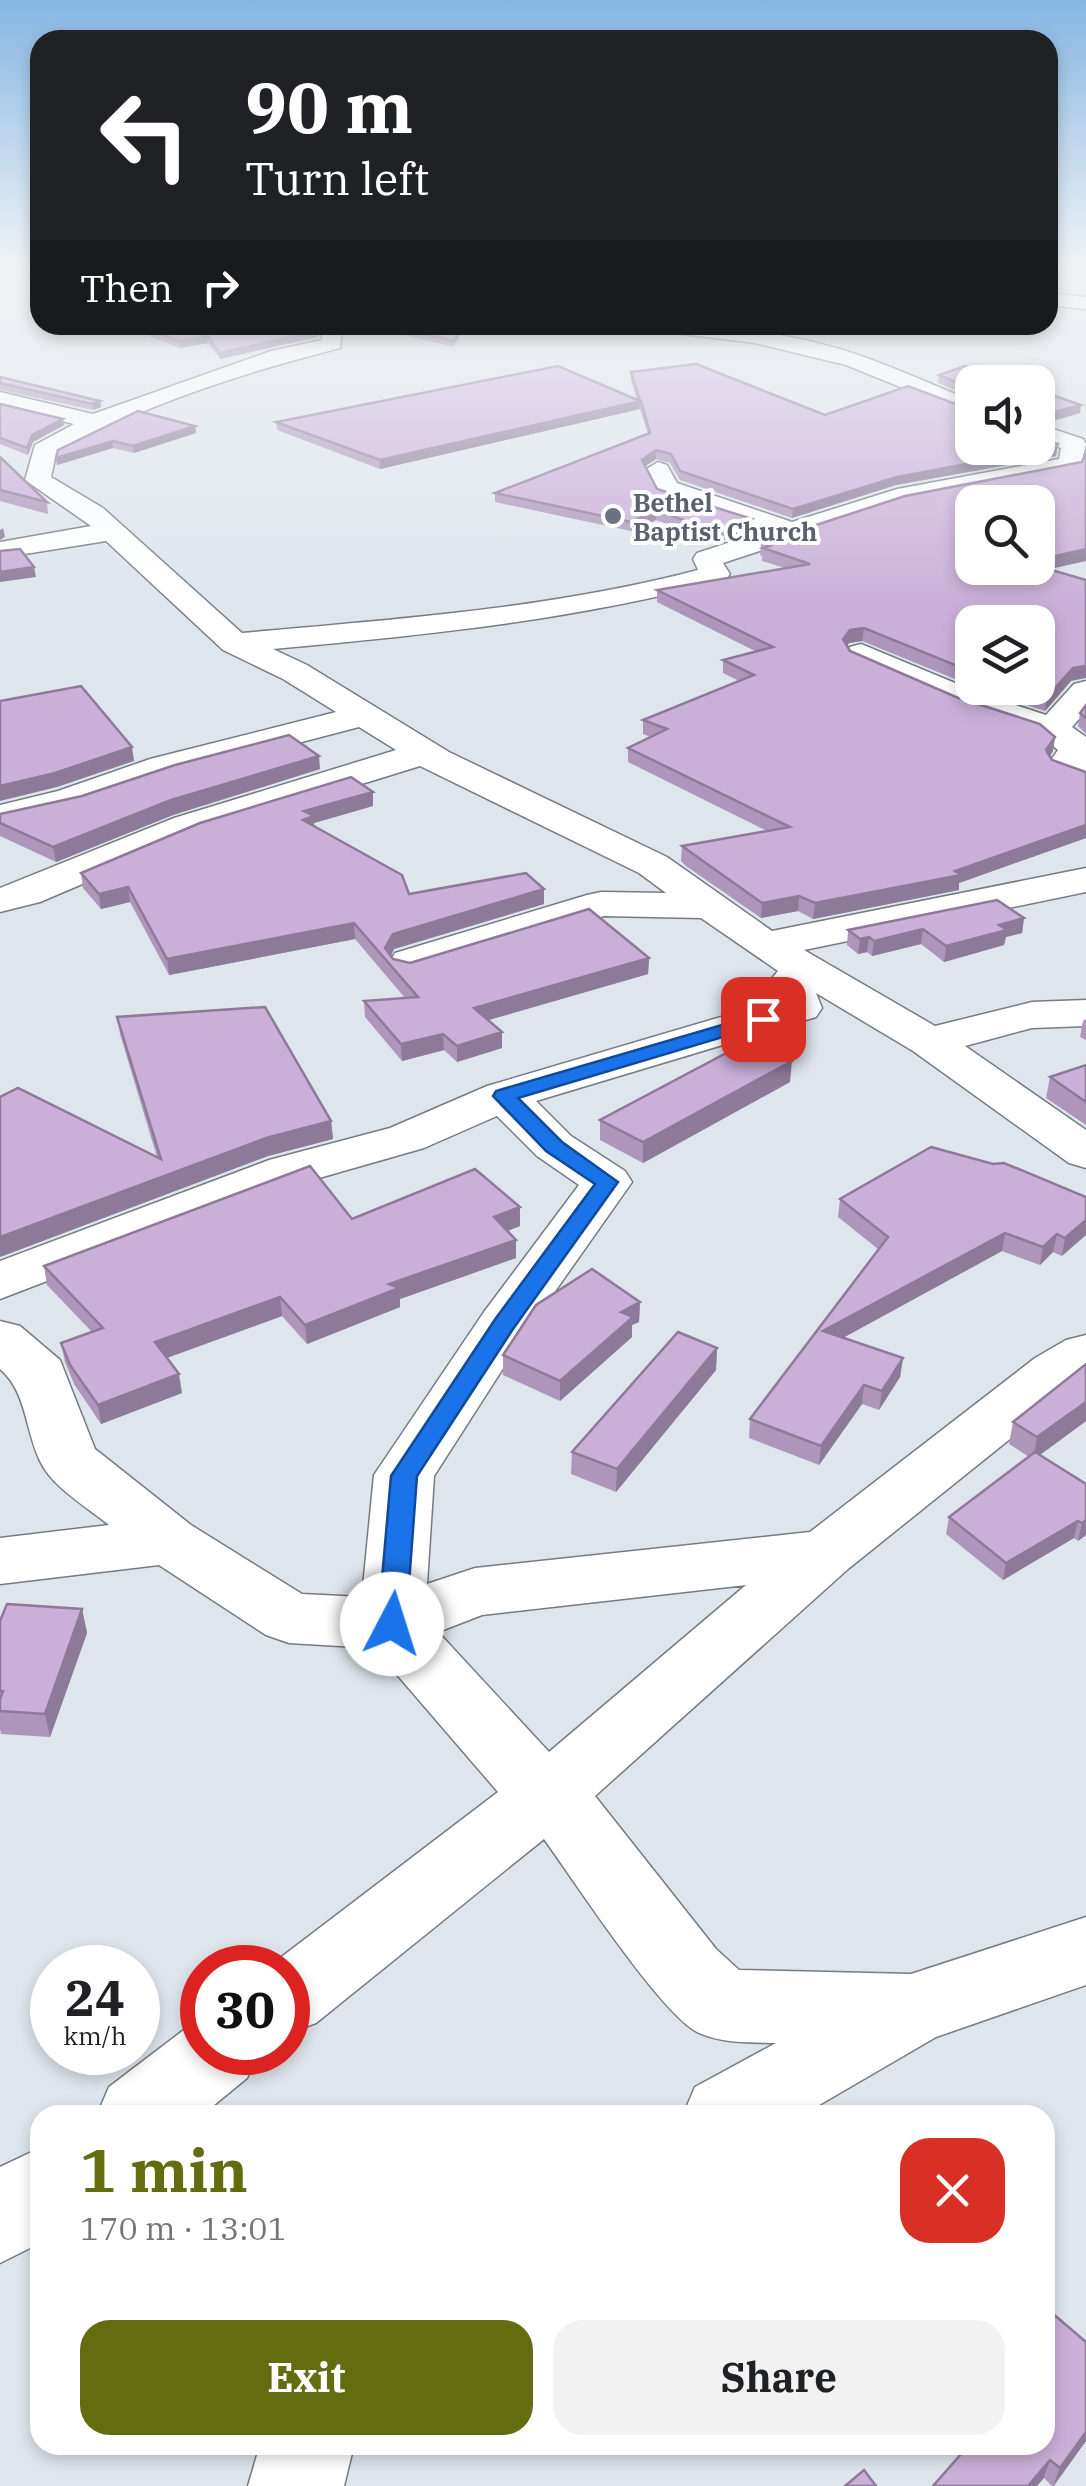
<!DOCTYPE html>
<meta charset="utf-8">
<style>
:root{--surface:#fff;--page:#f2f2f2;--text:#202124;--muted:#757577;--accent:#646c10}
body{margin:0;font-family:"IBM Plex Serif",serif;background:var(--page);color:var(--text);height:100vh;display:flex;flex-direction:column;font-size:38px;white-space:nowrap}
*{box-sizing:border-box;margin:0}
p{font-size:32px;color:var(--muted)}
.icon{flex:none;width:55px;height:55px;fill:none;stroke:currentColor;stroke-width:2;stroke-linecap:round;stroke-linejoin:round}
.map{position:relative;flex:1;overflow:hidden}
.drawer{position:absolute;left:30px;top:2105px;width:1025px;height:350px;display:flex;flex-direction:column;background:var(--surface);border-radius:30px;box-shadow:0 5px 15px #0003}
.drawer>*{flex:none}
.banner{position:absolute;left:30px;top:30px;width:1028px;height:305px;border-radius:30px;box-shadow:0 5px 15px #0003;background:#202124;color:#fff;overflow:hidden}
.controls{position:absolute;left:955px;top:365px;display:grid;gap:20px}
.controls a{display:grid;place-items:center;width:100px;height:100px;border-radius:20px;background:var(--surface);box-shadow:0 5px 15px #0003;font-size:50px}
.speed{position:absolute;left:30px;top:1945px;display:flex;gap:20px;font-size:50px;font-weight:700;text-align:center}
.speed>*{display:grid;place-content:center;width:130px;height:130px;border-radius:50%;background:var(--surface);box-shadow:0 5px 15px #0003;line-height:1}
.speed small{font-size:25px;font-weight:400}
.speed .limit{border:15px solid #d22;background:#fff;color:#111}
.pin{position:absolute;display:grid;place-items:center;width:85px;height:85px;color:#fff;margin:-42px;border-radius:20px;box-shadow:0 5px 15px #0006}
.me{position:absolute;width:110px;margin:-55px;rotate:5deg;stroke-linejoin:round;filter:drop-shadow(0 0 8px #0008)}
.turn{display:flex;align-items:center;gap:35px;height:210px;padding:0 50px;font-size:45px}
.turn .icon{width:130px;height:130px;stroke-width:2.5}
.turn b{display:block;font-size:70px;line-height:85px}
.then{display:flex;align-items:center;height:95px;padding:0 50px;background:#0003;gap:20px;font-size:38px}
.round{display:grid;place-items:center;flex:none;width:105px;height:105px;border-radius:30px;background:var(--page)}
.overview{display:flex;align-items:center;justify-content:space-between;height:170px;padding:0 50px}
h1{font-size:60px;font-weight:700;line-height:75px;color:var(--accent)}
.button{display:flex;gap:20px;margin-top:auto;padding:20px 50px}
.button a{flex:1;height:115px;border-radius:30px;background:var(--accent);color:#fff;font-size:40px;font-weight:700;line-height:115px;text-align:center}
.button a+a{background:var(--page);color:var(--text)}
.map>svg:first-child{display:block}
</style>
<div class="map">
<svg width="1086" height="2486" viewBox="0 0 1086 2486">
<rect width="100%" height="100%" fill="#dee5ec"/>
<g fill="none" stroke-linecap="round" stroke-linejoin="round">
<g stroke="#757b81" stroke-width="3">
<g id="minor">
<path d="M1048 293 1086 297V309L1048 305Z"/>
<path d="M322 325H342L340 348C243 373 144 404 56 454L51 477 103 508 242 633C395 619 549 609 698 570L693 559 697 553 749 536 758 527 658 494 645 470 658 462 667 465 677 483 792 522 897 489 1059 459 1061 448 1038 439V424L1083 439 1086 444 1080 469 903 504 723 563 730 574 725 580C576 620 426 635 273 649L307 665 449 752 667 857 772 931 1086 868V892L804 950 935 1026 1032 1002 1086 1000V1026L1032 1028 965 1046 1086 1130V1168L1069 1163 913 1051 816 993 822 1008 816 1017 536 1101 571 1136 625 1171 632 1182 525 1334 434 1476 427 1584 475 1568 810 1532 1035 1358 1066 1340 1086 1335V1378L848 1569 595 1796 716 1949 739 1970 911 1974 1086 1917V1985L936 2037 802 2115H683L695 2087 776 2043C749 2042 724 2044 699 2033 662 2016 573 1879 544 1839L316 2023 288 2033V1968H267L498 1792 374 1648 289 1643 266 1635 159 1565 0 1584V1538L109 1525C87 1507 52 1487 40 1461 25 1430 27 1392 0 1369V1321L20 1326 60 1360 95 1449 191 1525 302 1594 362 1597 374 1475 484 1312 579 1185 537 1156 497 1116 424 1148 305 1182 0 1299V1261L269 1160 390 1128 487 1086 775 1001 768 983 778 971 701 918 604 916 425 971 410 975 395 971 389 962 395 953 587 895 601 892 666 893 639 873 420 766 200 834 40 902 0 912V888L174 818 396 750 359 727 176 775 83 807 0 827V805L58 791 150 759 336 712 283 679 223 650 106 541 0 558V542L91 526 25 480 35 445 74 424 0 406V392L93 414 271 351 322 340ZM746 1585 549 1752 438 1632 482 1615Z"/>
<path d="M648 325C720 325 795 332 864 357 900 370 936 386 972 401V416L846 365 755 343 658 331Z"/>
<path d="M861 644 979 693 1046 715 1074 684 1086 681V711L1072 727 1086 737V785L1053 772 1048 764 1058 750 1040 735 955 707 850 661 845 654 850 647Z"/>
<path d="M202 2021V2052H258L247 2078 202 2115H97L109 2087 189 2026Z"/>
<path d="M40 2148V2243L0 2263V2167Z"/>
<path d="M260 2445H354L344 2486H248Z"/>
</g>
</g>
<use href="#minor" fill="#fff" fill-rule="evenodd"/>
</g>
<g fill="#ae96bb">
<path d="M120 325H321L318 337 220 359 208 343 180 348Z"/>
<path d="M343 325H466L453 347 369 326 345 331Z"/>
<path d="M706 325H786L784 332Z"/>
<path d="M631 372 972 448 1058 444 1056 456 896 485 792 518 680 480 670 463 656 459 645 466 657 489 751 529 720 542 656 520 631 531 495 502V493L648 434 640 409 380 469 277 430 276 422 637 400 631 380Z"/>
<path d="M939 375 972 382V397L938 383Z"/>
<path d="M0 377 100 401 101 407 93 410 0 390Z"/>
<path d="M1038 390 1080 413 1046 423 1038 421Z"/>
<path d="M0 404 64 425 33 442 28 455 0 444Z"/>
<path d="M195 426 196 433 134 453 113 448 57 465 56 458 58 450Z"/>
<path d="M0 457 47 502 48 514 0 501Z"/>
<path d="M761 543 1086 561 1048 569 1071 681 1045 711 976 688H1038L972 622V686L862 641 849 643 847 646 850 651 1053 751 1050 756 1052 760 1086 772V838L959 883V890L813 919 798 911 761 918 686 866 681 861 682 846 767 831 628 762V748L651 737 643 734V720L739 681 723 673V660L755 651 657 602V590L785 568 762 561V556L760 555Z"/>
<path d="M1086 705V734L1078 726 1080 713Z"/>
<path d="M320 769 173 815 56 862 0 836V814Z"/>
<path d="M373 806 314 823V826L409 894 544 904 394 949 391 956 393 959 410 963 649 958 648 974 488 1020 502 1032V1048L457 1062 444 1050 402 1061 365 1017 364 1001 405 998 355 939 169 975 130 902 101 909 83 888 81 873Z"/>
<path d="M1024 918 1022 933 1006 937 1004 945 944 962 921 944 872 956 867 952 858 954 847 945 848 930Z"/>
<path d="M117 1017 331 1121 333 1139 268 1156 0 1257 157 1157 120 1034Z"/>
<path d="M1086 1019V1040L1080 1037 1083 1021Z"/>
<path d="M1086 1065V1125L1046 1098 1050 1077Z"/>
<path d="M790 1082 643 1163 600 1140V1120Z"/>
<path d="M1086 1197 1062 1256 1053 1252 1040 1265 1002 1251 842 1338 903 1358 900 1377 879 1410 862 1404 819 1465 749 1438 750 1419 878 1249 838 1217 840 1199Z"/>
<path d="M520 1207V1226L507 1231 516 1258 400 1299V1307L307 1344 282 1316 167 1358 182 1393 101 1424 74 1384 65 1362 61 1343 92 1332 47 1285 44 1266 352 1219Z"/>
<path d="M640 1302 639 1322 632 1325V1337L560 1401 503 1375V1355Z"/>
<path d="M717 1348 716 1370 616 1492 571 1474 572 1452Z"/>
<path d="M1086 1364V1421L1040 1455 1086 1484V1535L1078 1541 1074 1538 1003 1580 946 1534 949 1517 1029 1457 1009 1444 1013 1422Z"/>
<path d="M82 1609 87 1633 50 1737 1 1734 0 1729V1621Z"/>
<path d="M1086 2342V2441L1054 2486H1052L1044 2478Z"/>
</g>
<g fill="#8d7a98">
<path d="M0 264H29L0 269Z"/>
<path d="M321 325 318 337 220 359 219 353Z"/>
<path d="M345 325H369V326L345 331Z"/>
<path d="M462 325H466L453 347V341Z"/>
<path d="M208 336V343L180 348 179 341Z"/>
<path d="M100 401 101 407 93 410 92 404Z"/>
<path d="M641 401 640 409 380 469V460Z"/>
<path d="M1081 405 1080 413 1046 423 1047 414Z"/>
<path d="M63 419 64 425 33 442 28 455 27 448 32 435Z"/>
<path d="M195 426 196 433 134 453 133 446Z"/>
<path d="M113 441V448L57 465 56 458Z"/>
<path d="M1057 447 1056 456 896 485 792 518 793 509 897 477Z"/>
<path d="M656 450V459L641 469 642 460Z"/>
<path d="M656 511V520L631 531V522Z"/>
<path d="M752 519 751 529 720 542 721 532Z"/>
<path d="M3 528 5 537 0 540V530Z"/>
<path d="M1086 549V561L1023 575 1038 568V560Z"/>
<path d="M34 567 36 577 0 582V572Z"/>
<path d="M864 628 862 641 849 643 842 652 843 639 850 630Z"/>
<path d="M1086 666V678L1071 681 1045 711 1047 697 1073 668Z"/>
<path d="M1055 737 1053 751 1044 764 1046 750Z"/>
<path d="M132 747 134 761 57 787 0 801V786Z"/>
<path d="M319 756 320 769 173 815 56 862 53 847 171 800Z"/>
<path d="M373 792V806L314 823 315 831 304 835V811Z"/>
<path d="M1086 825V838L959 883V890L813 919 815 903 955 871Z"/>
<path d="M128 887 130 902 101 909 99 894Z"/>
<path d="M544 889V904L394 949 387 962 385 948 393 934Z"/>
<path d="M799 896 798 911 761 918 762 903Z"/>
<path d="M1024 918 1022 933 1006 937 1004 945 944 962 946 946 999 925Z"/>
<path d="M354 923 355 939 169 975 167 959Z"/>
<path d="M923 929 921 944 872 956 874 941Z"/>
<path d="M869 937 867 952 858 954 860 939Z"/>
<path d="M649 958 648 974 475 1024 474 1008Z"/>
<path d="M502 1032V1048L457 1062V1046Z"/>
<path d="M443 1034 444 1050 402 1061 401 1044Z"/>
<path d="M792 1061 790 1082 643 1163V1142Z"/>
<path d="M331 1121 333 1139 268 1156 0 1257V1237L266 1138Z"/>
<path d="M520 1207V1226L495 1236 494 1217Z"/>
<path d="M1086 1220V1235L1062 1256 1065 1238Z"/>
<path d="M1005 1233 1002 1251 821 1350 823 1331Z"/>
<path d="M1057 1234 1053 1252 1040 1265 1043 1247Z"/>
<path d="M516 1240V1258L400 1299V1307L307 1344 305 1325 389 1284Z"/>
<path d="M280 1297 282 1316 158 1361 155 1342Z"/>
<path d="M640 1302 639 1322 632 1325V1337L560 1401V1381L621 1312Z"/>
<path d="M717 1348 716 1370 616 1492 617 1469Z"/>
<path d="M903 1358 900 1377 879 1410 882 1391Z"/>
<path d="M179 1374 182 1393 101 1424 98 1405Z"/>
<path d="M864 1385 862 1404 819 1465 821 1446Z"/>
<path d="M1086 1402V1421L1033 1460 1037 1437Z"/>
<path d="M1086 1520V1535L1078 1541 1082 1523Z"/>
<path d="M1078 1521 1074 1538 1003 1580 1006 1563Z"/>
<path d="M82 1609 87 1633 50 1737 45 1714Z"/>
<path d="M1086 2432V2441L1053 2486 1060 2468Z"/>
<path d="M1050 2460 1044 2478 1037 2486H1028Z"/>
</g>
<g fill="#caafd9" stroke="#8d7a98" stroke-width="2.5">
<path d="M136 325H319L318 331 219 353 208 336 179 341Z"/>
<path d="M389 325H462L453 341Z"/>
<path d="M696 364 825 415 908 386 972 410V448H1038V439L1058 444 1057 447 897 477 793 509 680 471 671 454 656 450 642 460 657 489 752 519 721 532 656 511 631 522 495 493 650 433 641 401 380 460 276 422 558 366 640 401 631 372Z"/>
<path d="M965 366 1015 382H972V389L939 375Z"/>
<path d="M0 377 100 401 92 404 0 383Z"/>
<path d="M1038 390 1081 405 1047 414 1038 413Z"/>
<path d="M0 404 63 419 32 435 27 448 0 438Z"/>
<path d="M138 411 195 426 133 446 113 441 56 458 58 450Z"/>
<path d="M1086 453V549L1038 560V502H972V568H1038V566L1086 580V666L1073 668 1047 697 1017 688H1038V622H972V672L864 628 850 630 843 639 850 651 956 697 1040 724 1055 737 1046 750 1052 760 1086 772V825L955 871 961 875 815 903 799 896 762 903 682 846 790 827 628 748 667 729 643 720 754 675 723 660 773 647 657 590 810 564 763 548 770 546 761 543 905 496 1082 462Z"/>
<path d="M0 457 47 502 0 490Z"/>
<path d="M20 549 34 567 0 572V551Z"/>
<path d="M81 686 132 747 55 773 0 786V701Z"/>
<path d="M1086 705V718L1080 713Z"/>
<path d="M289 735 319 756 171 800 53 847 0 823V814L82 796 175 765Z"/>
<path d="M351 777 373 792 304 811 314 816 303 820 402 875 409 894 526 873 544 889 393 934 385 948 393 959 410 963 589 909 649 958 474 1008 502 1032 457 1046 443 1034 401 1044 364 1001 418 997 354 923 167 959 128 887 99 894 81 873 200 823Z"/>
<path d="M997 900 1024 918 999 925 1007 930 946 946 923 929 874 941 869 937 860 939 848 930Z"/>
<path d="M265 1007 331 1121 266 1138 0 1237V1097L18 1088 161 1159 117 1017Z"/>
<path d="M751 1040 792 1061 643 1142 600 1120Z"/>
<path d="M1086 1065V1102L1050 1077Z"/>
<path d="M931 1147 993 1164 1004 1163 1086 1197V1220L1065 1238 1057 1234 1043 1247 1005 1233 823 1331 903 1358 882 1391 864 1385 821 1446 750 1419 888 1237 840 1199Z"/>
<path d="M310 1166 352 1219 475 1169 520 1207 494 1217 516 1240 389 1284 399 1288 305 1325 280 1297 155 1342 179 1374 98 1405 70 1365 61 1343 103 1328 44 1266Z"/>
<path d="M592 1269 640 1302 621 1312 633 1317 560 1381 503 1355 536 1305Z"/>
<path d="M678 1332 717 1348 617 1469 572 1452Z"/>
<path d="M1086 1364V1402L1037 1437 1013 1422Z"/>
<path d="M1035 1452 1086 1484V1520L1082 1523 1078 1521 1006 1563 949 1517Z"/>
<path d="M7 1604 82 1609 45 1714 0 1711V1699L3 1691H0V1621Z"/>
<path d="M1045 2307 1086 2342V2432L1060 2468 1050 2460 1028 2486H933L969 2445H1045Z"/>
<path d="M864 2470 876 2486H845Z"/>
</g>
<linearGradient id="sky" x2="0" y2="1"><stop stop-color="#85b6e2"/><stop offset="0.43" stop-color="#f0f3f6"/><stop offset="1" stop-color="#f0f3f6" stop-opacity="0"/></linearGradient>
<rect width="1086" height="612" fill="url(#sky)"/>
<path fill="#1a73e8" stroke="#114b97" stroke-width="2.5" d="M763 1013 773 1019 770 1023 518 1098 562 1142 618 1182 513 1329 417 1476 406 1624 402 1631 392 1635 382 1631 378 1624 391 1476 496 1318 595 1184 546 1151 493 1096 496 1091Z"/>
<circle fill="#6b7280" stroke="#fff" stroke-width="4" cx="613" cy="516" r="10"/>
<g text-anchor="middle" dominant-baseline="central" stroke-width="8" stroke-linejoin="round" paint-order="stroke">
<g font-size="25" font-weight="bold" fill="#5b616d" stroke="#fff" text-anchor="start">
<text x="633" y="502">Bethel<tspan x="633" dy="29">Baptist Church</tspan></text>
</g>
</g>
</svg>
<div class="controls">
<a><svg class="icon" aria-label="sound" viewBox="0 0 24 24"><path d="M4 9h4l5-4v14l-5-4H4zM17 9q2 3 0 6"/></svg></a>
<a><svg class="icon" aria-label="search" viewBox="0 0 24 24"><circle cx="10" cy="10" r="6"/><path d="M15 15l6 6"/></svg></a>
<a><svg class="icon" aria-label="layers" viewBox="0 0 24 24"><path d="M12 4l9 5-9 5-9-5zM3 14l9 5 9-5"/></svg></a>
</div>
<div class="speed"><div>24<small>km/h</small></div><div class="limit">30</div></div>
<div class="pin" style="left:763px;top:1019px;background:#d93025"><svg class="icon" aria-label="arrive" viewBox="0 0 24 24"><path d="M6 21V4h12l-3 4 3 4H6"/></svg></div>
<svg class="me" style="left:392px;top:1624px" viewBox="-20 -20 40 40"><circle r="19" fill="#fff"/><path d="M0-13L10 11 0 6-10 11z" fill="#1a73e8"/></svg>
<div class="banner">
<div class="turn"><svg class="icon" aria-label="left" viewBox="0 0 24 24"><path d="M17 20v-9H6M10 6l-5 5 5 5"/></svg><div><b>90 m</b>Turn left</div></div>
<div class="then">Then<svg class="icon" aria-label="right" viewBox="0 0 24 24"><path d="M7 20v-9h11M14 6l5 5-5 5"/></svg></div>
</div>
<section class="drawer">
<div class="overview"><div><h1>1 min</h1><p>170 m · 13:01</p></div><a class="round" style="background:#d93025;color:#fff"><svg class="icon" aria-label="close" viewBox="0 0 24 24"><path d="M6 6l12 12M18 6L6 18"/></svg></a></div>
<div class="button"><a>Exit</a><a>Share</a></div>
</section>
</div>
